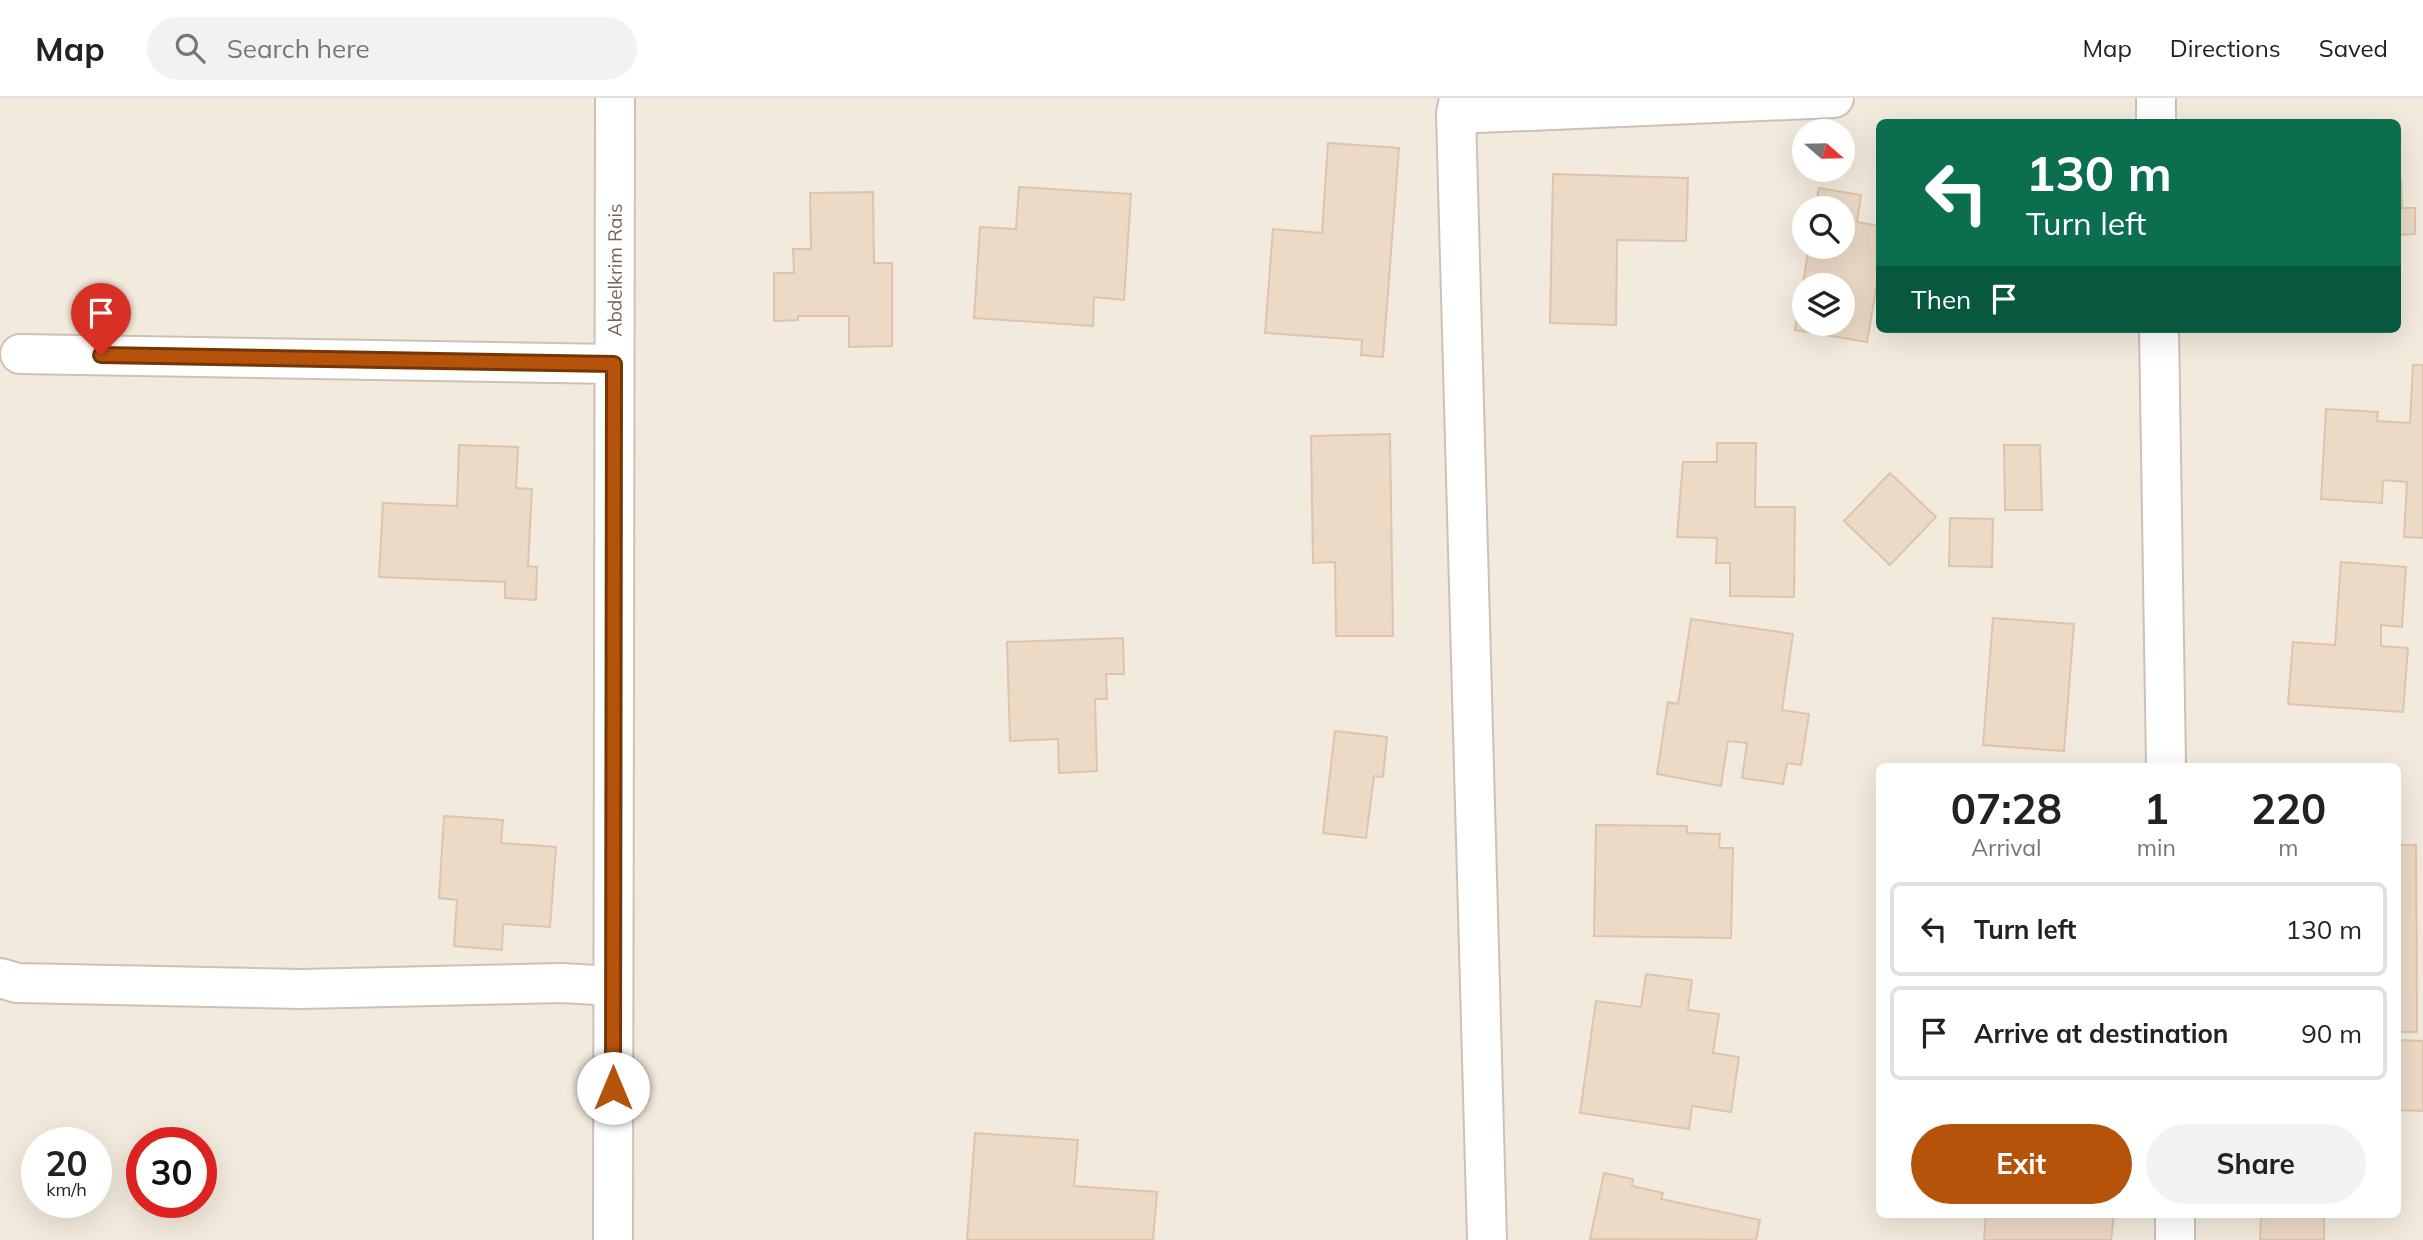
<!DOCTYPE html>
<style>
:root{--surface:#fff;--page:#f2f2f2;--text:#222;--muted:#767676;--line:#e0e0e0;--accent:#b45309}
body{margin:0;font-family:Mulish,sans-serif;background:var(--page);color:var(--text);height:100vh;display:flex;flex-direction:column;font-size:26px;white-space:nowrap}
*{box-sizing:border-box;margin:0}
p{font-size:23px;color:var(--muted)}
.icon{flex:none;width:38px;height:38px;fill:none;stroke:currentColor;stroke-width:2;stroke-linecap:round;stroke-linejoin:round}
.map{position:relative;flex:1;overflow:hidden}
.sheet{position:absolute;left:1876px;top:665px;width:525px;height:455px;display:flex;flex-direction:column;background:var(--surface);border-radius:10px;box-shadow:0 7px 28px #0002}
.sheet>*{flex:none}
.hud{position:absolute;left:1876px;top:21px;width:525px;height:214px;border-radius:10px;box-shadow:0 7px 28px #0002;background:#0b6e4f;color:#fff;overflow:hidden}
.needle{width:46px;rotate:110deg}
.controls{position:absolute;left:1792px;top:21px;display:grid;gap:14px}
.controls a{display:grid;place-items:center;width:63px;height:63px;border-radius:50%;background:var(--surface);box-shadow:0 7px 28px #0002;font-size:35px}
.speed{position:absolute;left:21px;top:1029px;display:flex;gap:14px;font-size:35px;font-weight:700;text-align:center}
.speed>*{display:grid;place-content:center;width:91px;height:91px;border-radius:50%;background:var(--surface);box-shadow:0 7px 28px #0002;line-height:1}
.speed small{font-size:18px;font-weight:400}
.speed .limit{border:10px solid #d22;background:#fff;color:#111}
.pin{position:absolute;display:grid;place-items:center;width:60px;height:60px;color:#fff;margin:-72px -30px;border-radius:50% 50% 50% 0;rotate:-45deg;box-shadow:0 0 7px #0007}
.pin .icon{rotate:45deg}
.me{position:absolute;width:77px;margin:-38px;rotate:0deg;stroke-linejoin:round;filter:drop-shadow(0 0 5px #0008)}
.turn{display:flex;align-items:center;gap:24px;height:147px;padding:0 35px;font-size:32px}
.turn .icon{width:91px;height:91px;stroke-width:2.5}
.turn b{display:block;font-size:49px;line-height:60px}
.then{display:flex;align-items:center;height:66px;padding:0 35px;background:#0003;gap:14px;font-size:26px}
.eta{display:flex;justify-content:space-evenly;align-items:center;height:119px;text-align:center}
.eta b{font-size:42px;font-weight:700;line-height:49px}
.action{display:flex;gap:14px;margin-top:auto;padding:14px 35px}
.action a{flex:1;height:80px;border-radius:42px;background:var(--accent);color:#fff;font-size:28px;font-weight:700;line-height:80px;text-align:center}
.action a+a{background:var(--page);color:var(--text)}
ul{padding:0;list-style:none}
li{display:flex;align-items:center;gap:21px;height:94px;margin:0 14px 10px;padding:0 21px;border:4px solid var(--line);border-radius:10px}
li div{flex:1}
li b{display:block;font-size:26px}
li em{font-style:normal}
header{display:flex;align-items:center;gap:42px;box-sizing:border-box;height:98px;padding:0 35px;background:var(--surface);border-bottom:2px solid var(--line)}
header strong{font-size:33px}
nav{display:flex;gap:38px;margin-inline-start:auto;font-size:24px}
.search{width:490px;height:63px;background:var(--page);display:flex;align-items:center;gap:18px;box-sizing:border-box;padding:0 24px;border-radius:38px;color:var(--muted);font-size:26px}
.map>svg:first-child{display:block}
</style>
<header>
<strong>Map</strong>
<div class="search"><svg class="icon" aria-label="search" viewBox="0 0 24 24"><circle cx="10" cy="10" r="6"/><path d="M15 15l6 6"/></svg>Search here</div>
<nav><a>Map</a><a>Directions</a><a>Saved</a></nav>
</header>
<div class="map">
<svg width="2423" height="1142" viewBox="0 0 2423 1142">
<rect width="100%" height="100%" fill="#fbf7ed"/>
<path fill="#f2eadc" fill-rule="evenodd" d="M0 0H2423V1142H0ZM1880 24H2398V231H1880ZM1804 33H1843V72H1804ZM1804 110H1843V149H1804ZM1804 187H1843V226H1804ZM1880 668H2398V1116H1880ZM37 1045H96V1104H37ZM142 1045H201V1104H142Z"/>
<g fill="#ecd9c6" stroke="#dfc4aa" stroke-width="2" fill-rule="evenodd">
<path d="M1328 45 1399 50 1383 259 1361 257 1362 242 1265 235 1273 131 1322 135Z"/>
<path d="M1553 76 1688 80 1686 143 1617 142 1616 227 1550 225Z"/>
<path d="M2398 81H2401L2402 110H2415V136L2398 137Z"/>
<path d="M1019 89 1131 96 1124 202 1094 199 1093 228 974 220 980 129 1016 131Z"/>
<path d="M1819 90 1861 97 1857 124 1880 128V169L1867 244 1795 232 1809 149H1843V110H1815ZM1804 187H1843V226H1804Z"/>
<path d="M873 94 874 165H892V248L849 249V218H798V222L774 223V175H794L793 151H811L810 95Z"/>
<path d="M2413 267H2423V440L2404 439 2407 384 2383 382 2382 405 2321 401 2326 311 2378 314 2377 323 2410 325Z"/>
<path d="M1390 336 1393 538H1336L1335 464 1313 465 1311 338Z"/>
<path d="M1717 345H1756L1755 409H1795L1794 499 1730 498V465H1716L1717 440 1677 439 1683 364H1717Z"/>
<path d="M459 347 518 349 516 390 532 391 528 468 537 469 536 502 505 500V484L379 479 383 405 457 408Z"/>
<path d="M2004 347H2040L2042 412H2005Z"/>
<path d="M1890 375 1936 419 1890 467 1844 423Z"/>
<path d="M1950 420 1993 421 1992 469 1949 468Z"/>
<path d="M2341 464 2406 469 2402 529 2381 527V548L2408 550 2403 614 2288 606 2293 544 2335 547Z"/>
<path d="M1993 520 2074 526 2064 653 1983 647Z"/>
<path d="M1691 521 1793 536 1782 612 1809 616 1801 667 1787 665 1783 686 1742 680 1747 645 1728 643 1721 688 1657 676 1668 604 1678 606Z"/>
<path d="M1123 540 1124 576H1106L1107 601H1095L1097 673 1059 675 1058 641 1010 643 1007 544Z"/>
<path d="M1335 633 1387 639 1383 679 1374 678 1366 740 1323 735Z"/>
<path d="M444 718 503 722 501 745 556 749 550 829 503 826 502 852 454 848 457 802 439 800Z"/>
<path d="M1596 727 1687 728V735L1720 736 1719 750H1733L1731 840 1594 838Z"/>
<path d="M2398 747H2416L2417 934H2398Z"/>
<path d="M1646 876 1692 882 1688 912 1719 916 1713 955 1739 959 1731 1014 1692 1008 1689 1031 1580 1015 1596 903 1641 909Z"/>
<path d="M2398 942 2423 943V1013L2398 1012Z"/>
<path d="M975 1035 1078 1042 1074 1088 1157 1094 1153 1142H967Z"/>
<path d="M1604 1075 1633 1081 1632 1088 1663 1095 1661 1101 1760 1122 1756 1142 1590 1141Z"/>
<path d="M1986 1116H2114L2111 1142H1984Z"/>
<path d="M2261 1116H2324V1142H2260Z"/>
</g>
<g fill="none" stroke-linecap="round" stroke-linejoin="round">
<g stroke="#cdc1b4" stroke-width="42">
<g id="minor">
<path d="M1459 0 1456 16 1487 1142"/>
<path d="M2156 0V24"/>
<path d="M1456 16 1834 0"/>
<path d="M2159 231 2166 668"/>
<path d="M20 256 614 266"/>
<path d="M0 880 17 885 301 891 562 885 613 888"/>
<path d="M2175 1116V1142"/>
<path id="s1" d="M613 1142 615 0"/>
</g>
</g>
<use href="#minor" stroke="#fff" stroke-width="38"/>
</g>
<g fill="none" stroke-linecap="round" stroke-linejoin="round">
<g stroke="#753606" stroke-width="18">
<path id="route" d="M101 257 614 266 613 990"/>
</g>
<use href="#route" stroke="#b45309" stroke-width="12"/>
</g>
<g text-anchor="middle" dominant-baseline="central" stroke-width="5" stroke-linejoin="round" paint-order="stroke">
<g font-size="19" fill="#756252" stroke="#fefbf4">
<text stroke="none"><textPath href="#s1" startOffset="970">Abdelkrim Rais</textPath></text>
</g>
</g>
</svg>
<div class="controls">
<a><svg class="needle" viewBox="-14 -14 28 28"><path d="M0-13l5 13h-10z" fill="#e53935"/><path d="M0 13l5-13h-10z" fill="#767676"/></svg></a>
<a><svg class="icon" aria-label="search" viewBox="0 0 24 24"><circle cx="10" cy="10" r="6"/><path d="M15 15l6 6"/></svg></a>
<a><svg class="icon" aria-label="layers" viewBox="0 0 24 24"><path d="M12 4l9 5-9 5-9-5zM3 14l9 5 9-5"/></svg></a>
</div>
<div class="speed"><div>20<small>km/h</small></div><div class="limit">30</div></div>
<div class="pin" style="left:101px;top:257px;background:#d93025"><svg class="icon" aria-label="arrive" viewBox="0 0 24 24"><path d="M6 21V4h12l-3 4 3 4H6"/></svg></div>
<svg class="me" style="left:613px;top:990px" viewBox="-20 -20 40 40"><circle r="19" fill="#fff"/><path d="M0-13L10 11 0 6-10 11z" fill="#b45309"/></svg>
<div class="hud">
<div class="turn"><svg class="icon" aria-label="left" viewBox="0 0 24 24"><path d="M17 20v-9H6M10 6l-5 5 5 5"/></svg><div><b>130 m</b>Turn left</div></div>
<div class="then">Then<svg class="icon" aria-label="arrive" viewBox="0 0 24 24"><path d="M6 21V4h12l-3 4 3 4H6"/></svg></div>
</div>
<section class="sheet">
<div class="eta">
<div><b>07:28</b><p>Arrival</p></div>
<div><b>1</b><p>min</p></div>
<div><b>220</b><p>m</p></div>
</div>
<ul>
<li><svg class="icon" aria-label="left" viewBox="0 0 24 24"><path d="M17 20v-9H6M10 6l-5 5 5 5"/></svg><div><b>Turn left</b></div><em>130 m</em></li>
<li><svg class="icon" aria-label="arrive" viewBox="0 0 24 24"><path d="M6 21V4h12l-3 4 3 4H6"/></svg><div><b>Arrive at destination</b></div><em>90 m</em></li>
</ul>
<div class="action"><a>Exit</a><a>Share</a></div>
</section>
</div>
